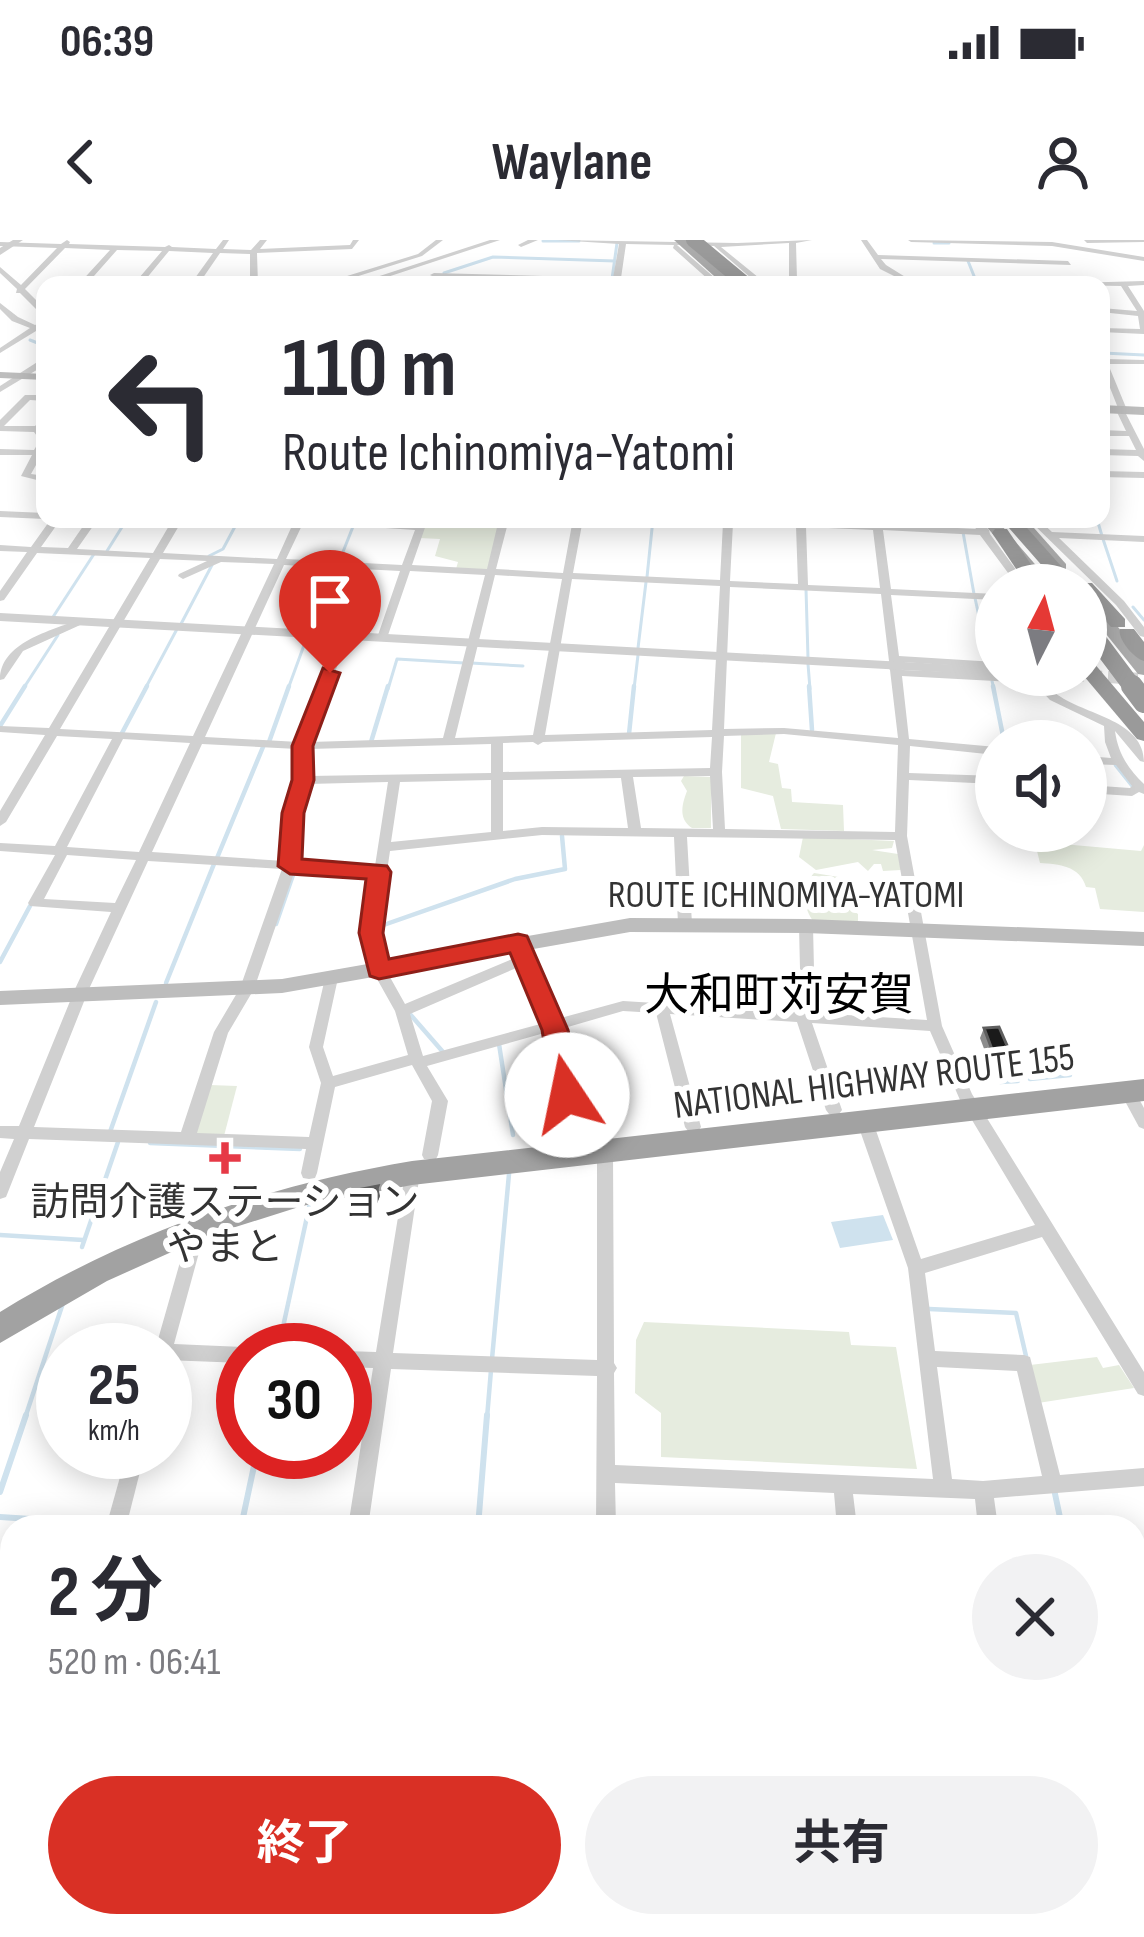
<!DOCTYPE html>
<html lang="ja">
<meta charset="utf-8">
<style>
:root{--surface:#fff;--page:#f2f2f3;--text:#2b2b33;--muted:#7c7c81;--accent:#d93025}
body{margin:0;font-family:"Sofia Sans Condensed","Noto Sans JP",sans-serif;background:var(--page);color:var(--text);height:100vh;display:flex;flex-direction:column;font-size:45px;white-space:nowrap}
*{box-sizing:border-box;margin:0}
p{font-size:39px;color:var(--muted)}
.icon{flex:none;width:66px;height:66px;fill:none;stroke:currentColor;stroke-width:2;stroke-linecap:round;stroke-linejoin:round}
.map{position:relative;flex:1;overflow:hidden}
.sheet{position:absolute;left:0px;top:1275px;width:1146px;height:423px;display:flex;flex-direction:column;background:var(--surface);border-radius:36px 36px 0 0;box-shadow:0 6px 30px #0003}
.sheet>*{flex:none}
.hud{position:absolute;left:36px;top:36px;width:1074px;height:252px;border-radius:24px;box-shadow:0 6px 30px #0003;background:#fff;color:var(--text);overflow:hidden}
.needle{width:78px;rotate:6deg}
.tools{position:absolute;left:975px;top:324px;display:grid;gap:24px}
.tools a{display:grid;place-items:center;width:132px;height:132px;border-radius:50%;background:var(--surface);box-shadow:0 6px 30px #0003;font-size:60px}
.speed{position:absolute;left:36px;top:1083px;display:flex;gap:24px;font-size:60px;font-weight:700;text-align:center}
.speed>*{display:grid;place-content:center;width:156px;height:156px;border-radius:50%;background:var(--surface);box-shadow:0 6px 30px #0003;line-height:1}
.speed small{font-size:30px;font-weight:400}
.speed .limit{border:18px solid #d22;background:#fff;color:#111}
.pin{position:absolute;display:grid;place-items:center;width:102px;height:102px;color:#fff;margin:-123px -51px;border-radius:50% 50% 50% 0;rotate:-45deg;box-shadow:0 0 12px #0007}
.pin .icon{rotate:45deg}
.me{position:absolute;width:132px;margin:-66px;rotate:349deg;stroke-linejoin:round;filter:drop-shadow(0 0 9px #0008)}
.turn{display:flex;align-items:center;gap:42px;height:252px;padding:0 48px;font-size:54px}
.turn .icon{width:156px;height:156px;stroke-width:2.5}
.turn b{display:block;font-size:84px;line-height:102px}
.round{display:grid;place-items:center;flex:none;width:126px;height:126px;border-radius:63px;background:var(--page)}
.summary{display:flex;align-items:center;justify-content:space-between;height:204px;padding:0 48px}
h1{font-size:72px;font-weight:700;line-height:90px}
.primary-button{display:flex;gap:24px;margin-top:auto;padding:24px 48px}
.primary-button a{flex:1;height:138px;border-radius:72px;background:var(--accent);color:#fff;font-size:48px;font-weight:700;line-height:138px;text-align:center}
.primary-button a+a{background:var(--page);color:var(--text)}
.status{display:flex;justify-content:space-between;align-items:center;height:84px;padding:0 60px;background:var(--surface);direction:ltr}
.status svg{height:33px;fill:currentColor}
header{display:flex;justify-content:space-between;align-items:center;height:156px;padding:0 48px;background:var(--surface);font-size:54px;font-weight:700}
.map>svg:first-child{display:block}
</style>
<div class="status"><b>06:39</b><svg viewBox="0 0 49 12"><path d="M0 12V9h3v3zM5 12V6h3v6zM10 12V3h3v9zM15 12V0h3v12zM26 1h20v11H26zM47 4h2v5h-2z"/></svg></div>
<header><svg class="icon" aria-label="back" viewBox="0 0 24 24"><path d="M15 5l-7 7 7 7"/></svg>Waylane<svg class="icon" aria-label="person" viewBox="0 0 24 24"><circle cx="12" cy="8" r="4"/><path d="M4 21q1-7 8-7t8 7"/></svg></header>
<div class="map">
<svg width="1144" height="1697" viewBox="0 0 1144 1697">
<rect width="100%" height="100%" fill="#fff"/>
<g fill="#e6ecdf">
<path d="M426 279 501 282 489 330 456 329 458 322 435 316 440 299 419 298Z"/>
<path d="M776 493 769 522 778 524 782 548 791 549 792 562 843 565 844 591 781 589 773 556 741 548V494Z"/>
<path d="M684 536 711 537V588H692C678 579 682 564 687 551L681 541Z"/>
<path d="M803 597 894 601 892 608 872 610 898 614 901 630 883 631 881 624H874L868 631 858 622 816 630 799 617Z"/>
<path d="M1062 604 1141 611 1144 605V672L1100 669 1095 648 1086 647C1080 626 1059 624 1040 623L1036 607 1062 608Z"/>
<path d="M814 633 845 638V643L820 647V659L842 663 858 674V682H814C802 668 803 645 814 633Z"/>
<path d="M210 845 237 846 224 896 195 895Z"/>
<path d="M644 1082 849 1092 851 1105 896 1107 917 1229 661 1217V1173L635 1153 636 1100Z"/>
<path d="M1097 1117 1103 1128 1119 1125 1134 1148 1038 1163 1030 1125Z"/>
</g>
<path fill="#cfe2ee" d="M883 975 893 1000 840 1008 831 982Z"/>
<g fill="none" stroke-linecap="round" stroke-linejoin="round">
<g stroke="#cfe2ee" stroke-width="3">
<path d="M543 1H579"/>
<path d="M934 3H949"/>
<path d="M968 21 976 41"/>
<path d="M444 33 493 17 615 21"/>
<path d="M612 39 617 3"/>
<path d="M30 100 45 106"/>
<path d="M1103 113 1144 115"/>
<path d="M59 279 89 281"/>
<path d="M1097 279 1102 296"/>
<path d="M95 281 125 282"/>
<path d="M963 292 974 354"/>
<path d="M1103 299 1117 341"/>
<path d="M107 311 127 279"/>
<path d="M209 316 223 309 239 279"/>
<path d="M339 322 356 279"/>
<path d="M647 337 653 279"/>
<path d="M806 349 808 418"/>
<path d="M975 358 989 423"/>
<path d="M1133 367 1144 380"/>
<path d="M53 377 94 314"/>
<path d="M181 384 212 325"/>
<path d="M310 391 337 326"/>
<path d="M638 408 646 342"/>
<path d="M471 423 523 426"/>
<path d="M808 424 810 449"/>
<path d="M992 441 994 449"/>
<path d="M23 449 58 395"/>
<path d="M145 449 177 389"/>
<path d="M288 449 307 397"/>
<path d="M388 449 397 419 464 423"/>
<path d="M634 449 638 415"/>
</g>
<g stroke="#cfe2ee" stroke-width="4.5">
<path d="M809 446 812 490"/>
<path d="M993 446 1004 501"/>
<path d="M0 486 25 446"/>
<path d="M122 493 147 446"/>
<path d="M629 494 634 446"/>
<path d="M269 502 289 446"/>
<path d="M371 502 388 446"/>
<path d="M1116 525 1132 545"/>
<path d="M217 618 263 507"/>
<path d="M276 684 294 632"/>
<path d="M375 688 515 639 565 629 562 596"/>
<path d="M0 722 30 666"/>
<path d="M166 743 214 624"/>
<path d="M409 773 443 812"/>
<path d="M499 804 513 895"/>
<path d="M1030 839 1070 835"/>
<path d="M1000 842 1018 841"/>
<path d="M110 892 156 762"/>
<path d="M150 903 300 909"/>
<path d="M0 995 83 1000"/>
<path d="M82 1007 118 902"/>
<path d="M929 1069 1016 1073 1026 1116"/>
<path d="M278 1110 310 963"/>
<path d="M492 1119 509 934"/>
<path d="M25 1178 63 1063"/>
<path d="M487 1178 491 1130"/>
</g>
<g stroke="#cfe2ee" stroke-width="6">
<path d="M1054 1249 1062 1287"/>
<path d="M0 1252 26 1175"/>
<path d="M0 1277 108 1284"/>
<path d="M126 1284 195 1287"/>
<path d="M241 1287 257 1212"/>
<path d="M478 1287 487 1175"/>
<path d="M155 1697 157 1686"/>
<path d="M395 1697 438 1686"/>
</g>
<path stroke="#d6d6d6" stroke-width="12" stroke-dasharray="12 6" stroke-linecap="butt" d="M1072 435 1144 439"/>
<g fill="#d0d0d0" fill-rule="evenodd">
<path d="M67 0 70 2 69 4 165 7 169 5 172 7 216 9 223 0H229L223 9 251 10 260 0H267L260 9 350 5 353 0H359L352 9 257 13 258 45H250V14L220 13 198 45H190L213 13 169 11 141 45H133L162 11 117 10 86 45H78L110 10 65 8 25 49 45 69V75H42L20 53H16L17 49 0 33V27L21 45 57 8 0 6V2L61 4Z"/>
<path d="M436 0H443L422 16 330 45H318L418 14Z"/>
<path d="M490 0H500L363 45H352Z"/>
<path d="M528 0H538L521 7 518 5Z"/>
<path d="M556 0 737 3 812 0 796 3 797 40 896 37 880 29 861 0H867L878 15 1068 21 1071 25 881 19 886 25 907 38 1072 43 1144 41V45L1128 46 1144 71V94L1101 92V88L1140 89 1138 76 1101 72V68L1137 71 1121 46 871 41 759 45 714 6 677 5 723 45 620 42V45H612L613 42 434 37 430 35 434 33 613 38 619 4ZM789 3V41L764 42 721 7ZM626 4 674 5 673 8 710 41 621 38Z"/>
<path d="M908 0 1052 2 1144 17V21L1052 6 911 2Z"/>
<path d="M1084 0H1144V2L1087 3Z"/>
<path d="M0 63 18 77 35 85 45 80V85L42 88 45 89V93L36 91 0 113V108L30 88 12 81 0 69Z"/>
<path d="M1101 113 1106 119 1144 120V124H1108L1127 170 1125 172 1144 209V221L1138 216 1101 215V209L1136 210 1129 196H1101V190L1126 191 1116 170 1118 168 1101 125Z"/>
<path d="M42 119H45V125L0 152V146Z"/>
<path d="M25 155H45V161L30 160 4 186H35L45 176V185L41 189 45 195V215L41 216 31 234 45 236V242L21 236 32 215H0V209L34 210 40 200 34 192 0 191V180Z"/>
<path d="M1101 231 1144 232V238L1101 237Z"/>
<path d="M0 271 45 273V279L0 277Z"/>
<path d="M51 279H61L41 307 68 308 88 279H98L77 309 153 313 173 279H183L163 313 277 319 295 279H305L286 319 402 325 415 290 356 286 351 283 356 280 417 284 418 279H428L412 325 487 329 499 279H509L496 329 563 333 573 279H583L573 333 720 340 723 283 701 282 696 279H764L873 284 872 279H882V284L976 289 969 279H979L989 290 990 294 1027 345H1017L980 295 883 290 891 349 996 354V360L891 355 899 416 996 422V428L901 422 900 428 903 430 1039 435C1046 442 1052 452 1061 457 1088 475 1144 481 1144 522L1140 521 1115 491C1118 513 1128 529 1144 544V554L1139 552 1132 556 1086 553V545L1130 548 1132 546 1116 525 1086 524V516L1111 518 1105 502 1104 486 1050 460 1034 443 902 436 909 499 996 507V515L910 506 909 533 996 536V544L909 540 907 596 942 786 972 854 1144 1132V1156L1138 1154 1042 997 925 1033 935 1111 1024 1115 1030 1117 1060 1235 1144 1228V1246L994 1258 998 1287H978L975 1259 853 1254 857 1287H837L834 1253 615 1243 616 1287H596L597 1136 391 1129 368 1287H348L373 1128 345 1127V1111L376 1112 406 928 412 927 418 928 420 933 393 1113 597 1120V912L599 908H611L613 912 614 1123 617 1128 614 1133 615 1225 933 1239 908 1028 857 882 860 878H870L873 882 921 1019 1035 985 960 860 930 791 812 783 842 870 839 874H829L826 870 797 782 670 774 701 887 698 891H688L685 887 656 773 623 771 561 789 583 900 580 904H570L567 900 548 792 427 826 448 861 438 915 436 919H424L422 915 432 861 412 825 335 847 317 933 315 938 309 939 303 938 301 933 306 909 29 899 8 952 6 957 0 959V932L14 899 0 898V886H19L75 749 111 672 30 666 28 663 55 615 0 611V603L55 606 112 499 57 496 6 582 0 586V571L45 495 0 492V486L49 488 150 318 37 313 4 360 0 361V351L27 312 0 311V305L31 307ZM733 283 796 286 798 344 730 341ZM806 287 873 290 880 348 808 345ZM160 319 207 321 179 334 178 336 183 339 221 322 274 324 193 496 60 489ZM284 325 400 331 377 398 382 401 387 398 410 331 485 335 443 498 310 502 348 396 343 393 338 396 299 502 205 497ZM495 335 562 339 533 495 455 498ZM572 339 720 346 712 490 545 495ZM730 347 881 354 889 421 886 425 890 430 898 498 784 488 724 489ZM784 494 898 505 895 592 725 589 722 532 724 496ZM712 497 710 528 503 532V503L533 502 538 505 543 502ZM123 499 190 503 139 612 67 607ZM202 504 297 509V540L287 573 284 621 152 612ZM491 504V533L309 536V509ZM710 536 713 589 641 588 633 537ZM621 538 628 588 542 587 503 591V540ZM491 540V592L391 602 400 542ZM388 542 375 626 297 622 299 573 308 544ZM542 595 674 597 678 684 685 689 692 684 687 597 895 600 927 780 815 773 813 686 806 681 799 686 801 772 623 761 557 779 525 703 518 698 511 703 517 717 405 764 386 730 378 693 390 611ZM67 615 136 620 115 663 44 659ZM148 621 282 629 240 748 214 792 181 892 34 887 89 749ZM295 630 373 635 364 693 372 730 395 771 408 815 333 836 323 807 338 738 336 734H326L309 807 321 843 309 897 197 893 228 793 254 749ZM521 726 544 783 423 816 410 774ZM937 1127 1017 1131 1042 1236 983 1241 952 1239Z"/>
<path d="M1028 279H1038L1052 292 1144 296V302L1059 298 1124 361 1144 387V397L1140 396 1116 365Z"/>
<path d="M80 379 89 381 23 411 4 439 0 440C0 402 51 391 80 379Z"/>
<path d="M1128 846 1133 848 1144 868V889L1139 887 1120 852 1123 848Z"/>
<path d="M198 980 204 982 206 987 174 1104 243 1107 250 1110H243V1123L165 1120V1110H155L190 987 192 982Z"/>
<path d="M127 1212H145L126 1287H106Z"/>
<rect x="0" y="1376" width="12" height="20"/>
<path d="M1144 1473V1496L1134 1501V1478Z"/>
<path d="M1144 1584V1606L1134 1609V1587Z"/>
<path d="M12 1657V1686H19L16 1697H0V1670L4 1660Z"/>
<path d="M289 1686H313L312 1697H288Z"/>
<path d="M445 1686H503L499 1694 492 1697H434L438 1689Z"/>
<path d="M577 1686H601L600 1697H576Z"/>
<path d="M674 1686H725L721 1694 714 1697H663L667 1689Z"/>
<path d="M883 1686H907L908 1697H884Z"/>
</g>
<g fill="#d0d0d0" fill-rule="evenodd">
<path d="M13 0H23L0 15V8Z"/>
<path d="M0 373 996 427V435L0 381Z"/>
</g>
<g fill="#bdbdbd" fill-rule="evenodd">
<path d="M0 132 45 134V140L0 138Z"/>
<path d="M1101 165 1144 167V175L1101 173Z"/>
<path d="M630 678 806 679 1144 692V706L806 693 630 692 282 753 0 765V751L282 739Z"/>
</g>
<g fill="#ababab" fill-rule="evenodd">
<path d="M674 0H686L737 45H724Z"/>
<path d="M980 279H996L1053 345H1036Z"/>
<path d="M1010 279H1026L1066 324V330H1054Z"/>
<path d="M1086 353 1092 355 1144 419V435L1138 434 1086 369Z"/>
</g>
<path fill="#a2a2a2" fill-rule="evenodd" d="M1144 839V861L412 945 302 966 207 996 107 1041 0 1103V1072C128 993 264 946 412 921Z"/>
<g fill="#9a9a9a" fill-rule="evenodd">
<path d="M1001 279H1019L1078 345H1059Z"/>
<path d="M995 289H1007L1045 345H1027L992 293Z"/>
<path d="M1080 343H1092L1125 379V387H1111L1086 358V345Z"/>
<path d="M1120 389H1134L1144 402V421C1133 418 1117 398 1120 389Z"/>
<path d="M1086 420 1093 422 1144 482V501L1137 499 1083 435Z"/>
</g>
<g stroke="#888" stroke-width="10">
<g id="rail">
<path d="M1134 1554 1144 1552"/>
<path d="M596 1697 639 1686"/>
</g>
</g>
<use href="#rail" stroke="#fff" stroke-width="6" stroke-dasharray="18" stroke-linecap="butt"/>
<path stroke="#9a9a9a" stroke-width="14" d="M693 0 747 45"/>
<path stroke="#9a9a9a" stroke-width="18" d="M1086 385 1134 449"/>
<path stroke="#9a9a9a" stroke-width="22" d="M1132 446 1144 462"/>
</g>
<g fill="#8c8c8c">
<path d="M984 788 1009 810 1005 820 989 822 980 798Z"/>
<path d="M380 956 371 978 355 977 353 968Z"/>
</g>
<path fill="#5f5f5f" d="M378 946 380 956 371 978 369 969Z"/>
<g fill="#1a1a1a" stroke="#5f5f5f" stroke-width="3">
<path d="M999 787 1009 810 993 812 984 788Z"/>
<path d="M378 946 369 969 353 968 357 950Z"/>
</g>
<path fill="#d93025" stroke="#8d1f18" stroke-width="3" d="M323 428 340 433 313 506 314 540 304 573 302 619 387 626 391 632 383 693 389 719 518 694 527 696 568 790 581 855 577 863H557L553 855 542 790 510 713 379 739 370 736 359 693 366 639 290 634 278 626 282 573 292 540V506Z"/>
<path fill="#e63946" stroke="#fff" stroke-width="4.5" d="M219 900h12v12h12v12h-12v12h-12v-12h-12v-12h12z"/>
<g text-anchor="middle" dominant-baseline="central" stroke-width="12" stroke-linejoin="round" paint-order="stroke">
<g font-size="39" fill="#333" stroke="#fff">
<text x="786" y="655">ROUTE ICHINOMIYA-YATOMI</text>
<text transform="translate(874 842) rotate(-7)">NATIONAL HIGHWAY ROUTE 155</text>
</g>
<g font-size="39" fill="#333" stroke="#fff">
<text x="225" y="963">訪問介護ステーション<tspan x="225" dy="45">やまと</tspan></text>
</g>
<g font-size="45" fill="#000" stroke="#fff">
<text x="779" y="756">大和町苅安賀</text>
</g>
</g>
</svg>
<div class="tools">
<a><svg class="needle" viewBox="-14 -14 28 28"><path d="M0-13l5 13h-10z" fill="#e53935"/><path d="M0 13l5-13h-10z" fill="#7c7c81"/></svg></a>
<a><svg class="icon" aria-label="sound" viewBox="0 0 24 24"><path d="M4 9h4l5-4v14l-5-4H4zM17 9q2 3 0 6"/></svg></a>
</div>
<div class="speed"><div>25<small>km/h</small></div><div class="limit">30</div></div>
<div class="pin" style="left:330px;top:433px;background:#d93025"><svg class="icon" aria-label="arrive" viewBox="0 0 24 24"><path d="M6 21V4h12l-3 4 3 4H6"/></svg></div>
<svg class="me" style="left:567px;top:855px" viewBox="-20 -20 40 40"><circle r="19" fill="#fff"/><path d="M0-13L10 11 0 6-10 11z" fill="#d93025"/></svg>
<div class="hud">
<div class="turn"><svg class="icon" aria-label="left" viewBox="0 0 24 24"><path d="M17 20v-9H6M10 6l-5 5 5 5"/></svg><div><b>110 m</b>Route Ichinomiya-Yatomi</div></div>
</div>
<section class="sheet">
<div class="summary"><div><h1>2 分</h1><p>520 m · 06:41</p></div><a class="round"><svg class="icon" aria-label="close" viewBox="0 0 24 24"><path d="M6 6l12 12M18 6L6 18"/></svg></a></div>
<div class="primary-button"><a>終了</a><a>共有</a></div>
</section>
</div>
